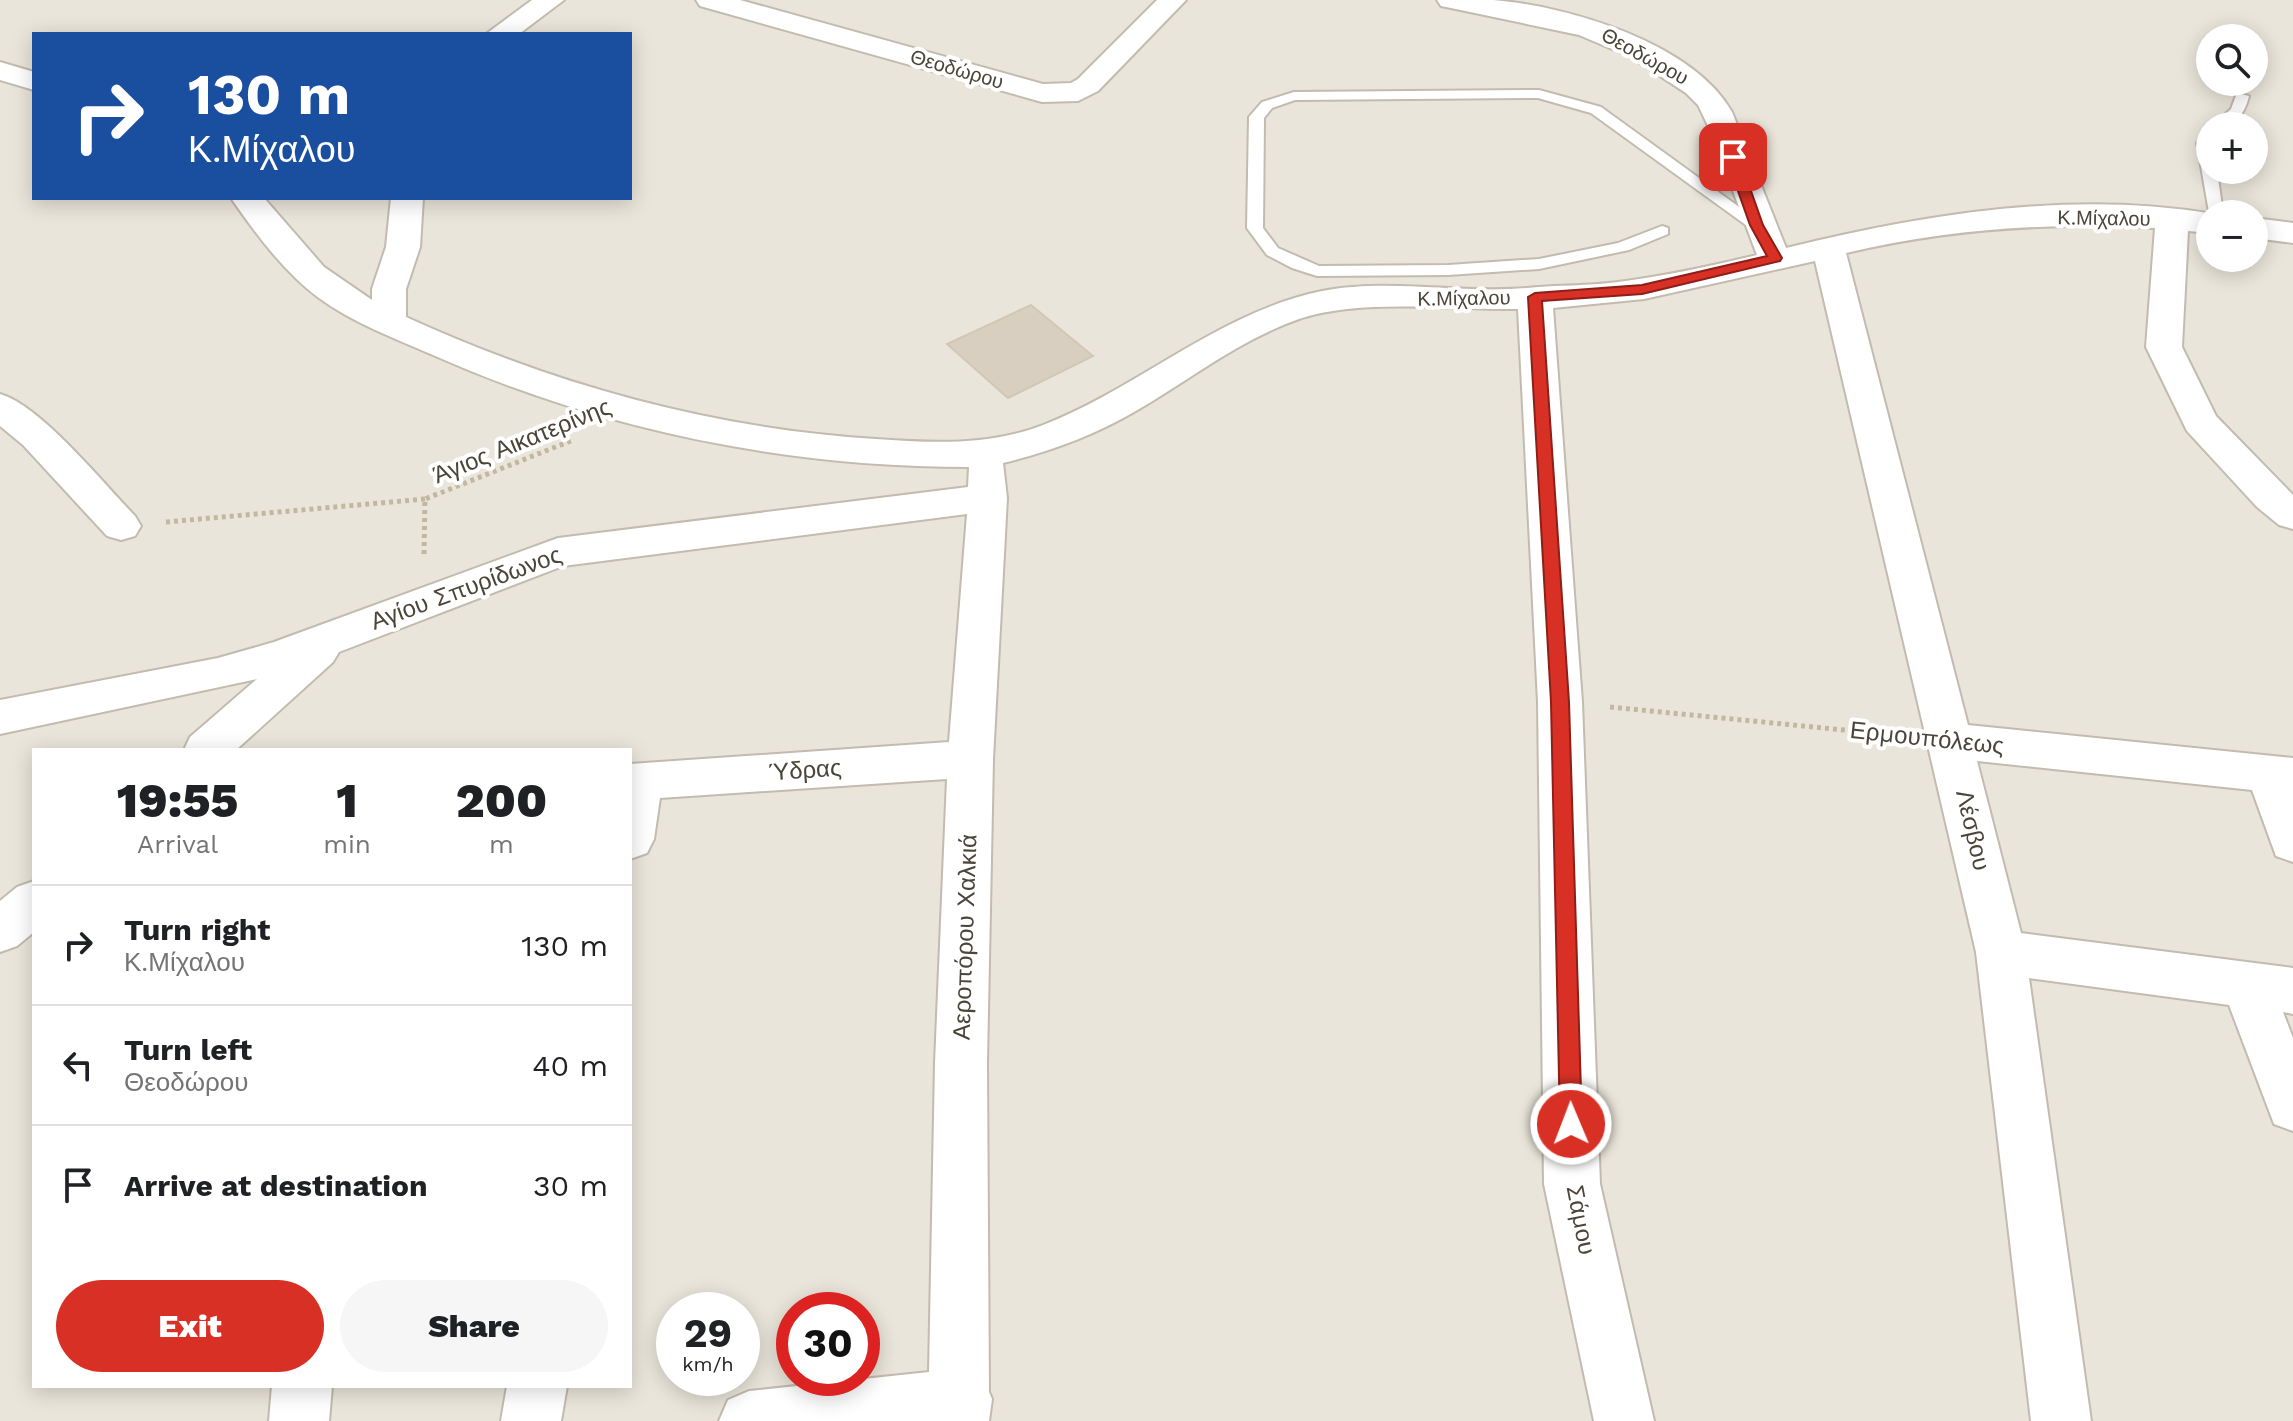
<!DOCTYPE html>
<meta charset="utf-8">
<style>
:root{--surface:#fff;--page:#f6f6f6;--text:#202124;--muted:#757577;--line:#e0e0e0;--accent:#d93025}
body{margin:0;font-family:"Work Sans",sans-serif;background:var(--page);color:var(--text);height:100vh;display:flex;flex-direction:column;font-size:30px;white-space:nowrap}
*{box-sizing:border-box;margin:0}
p{font-size:26px;color:var(--muted)}
.icon{flex:none;width:44px;height:44px;fill:none;stroke:currentColor;stroke-width:2;stroke-linecap:round;stroke-linejoin:round}
.map{position:relative;flex:1;overflow:hidden}
.sheet{position:absolute;left:32px;top:748px;width:600px;height:640px;display:flex;flex-direction:column;background:var(--surface);border-radius:0px;box-shadow:0 4px 20px #0003}
.sheet>*{flex:none}
.banner{position:absolute;left:32px;top:32px;width:600px;height:168px;border-radius:0px;box-shadow:0 4px 20px #0003;background:#1a4fa0;color:#fff;overflow:hidden}
.controls{position:absolute;left:2196px;top:24px;display:grid;gap:16px}
.controls a{display:grid;place-items:center;width:72px;height:72px;border-radius:50%;background:var(--surface);box-shadow:0 4px 20px #0003;font-size:40px}
.speed{position:absolute;left:656px;top:1292px;display:flex;gap:16px;font-size:40px;font-weight:700;text-align:center}
.speed>*{display:grid;place-content:center;width:104px;height:104px;border-radius:50%;background:var(--surface);box-shadow:0 4px 20px #0003;line-height:1}
.speed small{font-size:20px;font-weight:400}
.speed .limit{border:12px solid #d22;background:#fff;color:#111}
.pin{position:absolute;display:grid;place-items:center;width:68px;height:68px;color:#fff;margin:-34px;border-radius:16px;box-shadow:0 4px 12px #0006}
.me{position:absolute;width:88px;margin:-44px;rotate:359deg;stroke-linejoin:round;filter:drop-shadow(0 0 6px #0008)}
.turn{display:flex;align-items:center;gap:28px;height:168px;padding:0 24px;font-size:36px}
.turn .icon{width:104px;height:104px;stroke-width:2.5}
.turn b{display:block;font-size:56px;line-height:68px}
.eta{display:flex;justify-content:space-evenly;align-items:center;height:136px;text-align:center}
.eta b{font-size:48px;font-weight:800;line-height:56px}
.action{display:flex;gap:16px;margin-top:auto;padding:16px 24px}
.action a{flex:1;height:92px;border-radius:48px;background:var(--accent);color:#fff;font-size:32px;font-weight:800;line-height:92px;text-align:center}
.action a+a{background:var(--page);color:var(--text)}
ul{padding:0;list-style:none}
li{display:flex;align-items:center;gap:24px;height:120px;padding:0 24px;border-top:2px solid var(--line)}
li div{flex:1}
li b{display:block;font-size:30px}
li em{font-style:normal}
.map>svg:first-child{display:block}
</style>
<div class="map">
<svg width="2293" height="1421" viewBox="0 0 2293 1421">
<rect width="100%" height="100%" fill="#f6f3ec"/>
<path fill="#eae5da" fill-rule="evenodd" d="M0 0H2293V1421H0ZM34 34H630V198H34ZM2210 38H2254V82H2210ZM2210 126H2254V170H2210ZM2210 214H2254V258H2210ZM34 750H630V1386H34ZM674 1310H742V1378H674ZM794 1310H862V1378H794Z"/>
<path fill="#d8cfc1" stroke="#d3c7b4" stroke-width="2" d="M1031 305 1093 356 1008 398 947 344Z"/>
<g fill="none" stroke-linecap="round" stroke-linejoin="round">
<g stroke="#c2bbae" stroke-width="4">
<g id="lane">
<path d="M1539 90 1601 107 1764 225 1762 228H1750L1591 113 1538 98 1295 100 1272 108 1264 118 1263 228 1278 248 1319 266 1448 265 1539 259 1618 243 1662 226 1668 228V234L1629 250 1539 269 1448 275 1317 276 1292 268 1267 255 1247 228 1249 117 1262 102 1294 92Z"/>
<path d="M2237 93 2249 96C2244 117 2234 126 2212 126L2231 109Z"/>
<path d="M2210 132V170H2217L2223 214H2210V218L2197 143Z"/>
</g>
</g>
<g stroke="#c2bbae" stroke-width="4">
<g id="street">
<path d="M532 0H564L519 34H486Z"/>
<path d="M696 0H740L1043 84 1071 83 1078 79 1157 0H1186L1098 91 1078 101 1042 102 700 6Z"/>
<path d="M1437 0C1456 0 1475 0 1493 0 1568 6 1693 43 1732 112L1786 248C1924 214 2071 190 2213 214H2210V233L2188 231 2182 347 2216 416 2293 495V529L2279 525 2257 507 2187 431 2146 347 2155 228C2050 222 1948 229 1846 253L1968 725 2293 758V862L2276 856 2252 790 1977 761 2021 933 2293 968V1014L2283 1012 2293 1038V1131L2274 1124 2229 1005 2029 978 2091 1421H2031L1976 952 1815 261 1644 299 1553 308 1582 702 1600 1184 1654 1421H1594L1544 1184 1538 702 1518 309C1452 310 1361 298 1299 319 1239 340 1188 381 1134 412 1093 436 1048 452 1003 463L1007 498 993 759 987 1063 989 1392 992 1399 989 1421H719L728 1400 749 1391 929 1372 935 1063 947 779 660 798 654 839 647 853 630 859V764L949 742 967 514 563 566 339 652 333 662 236 750H184L190 737 257 679 0 734V700L218 658 274 642 558 538 968 487 969 467C785 467 602 430 433 355 394 338 353 323 319 298 284 272 256 234 231 198H264L324 267 372 300V289L386 247 391 198H423L420 247 406 289V317C555 385 712 429 876 439 932 443 989 446 1043 425 1139 388 1219 312 1322 291 1388 278 1460 294 1527 288 1557 285 1588 286 1618 282 1665 276 1711 266 1757 255L1710 130 1698 105 1686 93 1631 57 1579 35 1451 8 1441 6Z"/>
<path d="M0 62 34 72V90L0 80Z"/>
<path d="M2254 218 2293 223V243L2254 238Z"/>
<path d="M0 394C40 405 104 484 135 516L141 526 135 536 121 540 107 536 23 445 0 426Z"/>
<path d="M34 881V932L17 946 0 952V901L17 887Z"/>
<path d="M272 1386H332L329 1421H269Z"/>
<path d="M507 1386H567L561 1421H501Z"/>
</g>
</g>
<g stroke="#c4b79f" stroke-width="5" stroke-dasharray="4 4" stroke-linecap="butt">
<path d="M166 522 425 499"/>
<path d="M424 554 425 499 573 440"/>
<path d="M1610 707 1895 735"/>
</g>
<use href="#lane" fill="#fff" fill-rule="evenodd"/>
<use href="#street" fill="#fff" fill-rule="evenodd"/>
</g>
<path fill="#d93025" stroke="#8d1f18" stroke-width="2" d="M1733 153 1739 157 1763 225 1782 258 1780 261 1642 294 1542 301 1569 702 1582 1124 1579 1131 1571 1134 1563 1131 1560 1124 1551 702 1528 297 1535 293 1642 285 1767 256 1750 225 1726 157Z"/>
<g text-anchor="middle" dominant-baseline="central" stroke-width="8" stroke-linejoin="round" paint-order="stroke">
<g font-size="20" fill="#4b4439" stroke="#fff">
<text transform="translate(1645 56) rotate(29)">Θεοδώρου</text>
<text transform="translate(957 69) rotate(16)">Θεοδώρου</text>
<text transform="translate(2104 218) rotate(1)">Κ.Μίχαλου</text>
<text transform="translate(1464 298) rotate(-1)">Κ.Μίχαλου</text>
</g>
<g font-size="24" fill="#4b4439" stroke="#fff">
<text transform="translate(522 441) rotate(-22)">Άγιος Αικατερίνης</text>
<text transform="translate(466 588) rotate(-20)">Αγίου Σπυρίδωνος</text>
<text transform="translate(1927 738) rotate(6)">Ερμουπόλεως</text>
<text transform="translate(805 770) rotate(-4)">Ύδρας</text>
<text transform="translate(1973 830) rotate(77)">Λέσβου</text>
<text transform="translate(965 937) rotate(-88)">Αεροπόρου Χαλκιά</text>
<text transform="translate(1581 1220) rotate(79)">Σάμου</text>
</g>
</g>
</svg>
<div class="controls">
<a><svg class="icon" aria-label="search" viewBox="0 0 24 24"><circle cx="10" cy="10" r="6"/><path d="M15 15l6 6"/></svg></a>
<a>+</a>
<a>−</a>
</div>
<div class="speed"><div>29<small>km/h</small></div><div class="limit">30</div></div>
<div class="pin" style="left:1733px;top:157px;background:#d93025"><svg class="icon" aria-label="arrive" viewBox="0 0 24 24"><path d="M6 21V4h12l-3 4 3 4H6"/></svg></div>
<svg class="me" style="left:1571px;top:1124px" viewBox="-20 -20 40 40"><circle r="17" fill="#d93025" stroke="#fff" stroke-width="3"/><path d="M0-11L8 9 0 5-8 9z" fill="#fff"/></svg>
<div class="banner">
<div class="turn"><svg class="icon" aria-label="right" viewBox="0 0 24 24"><path d="M7 20v-9h11M14 6l5 5-5 5"/></svg><div><b>130 m</b>Κ.Μίχαλου</div></div>
</div>
<section class="sheet">
<div class="eta">
<div><b>19:55</b><p>Arrival</p></div>
<div><b>1</b><p>min</p></div>
<div><b>200</b><p>m</p></div>
</div>
<ul>
<li><svg class="icon" aria-label="right" viewBox="0 0 24 24"><path d="M7 20v-9h11M14 6l5 5-5 5"/></svg><div><b>Turn right</b><p>Κ.Μίχαλου</p></div><em>130 m</em></li>
<li><svg class="icon" aria-label="left" viewBox="0 0 24 24"><path d="M17 20v-9H6M10 6l-5 5 5 5"/></svg><div><b>Turn left</b><p>Θεοδώρου</p></div><em>40 m</em></li>
<li><svg class="icon" aria-label="arrive" viewBox="0 0 24 24"><path d="M6 21V4h12l-3 4 3 4H6"/></svg><div><b>Arrive at destination</b></div><em>30 m</em></li>
</ul>
<div class="action"><a>Exit</a><a>Share</a></div>
</section>
</div>
